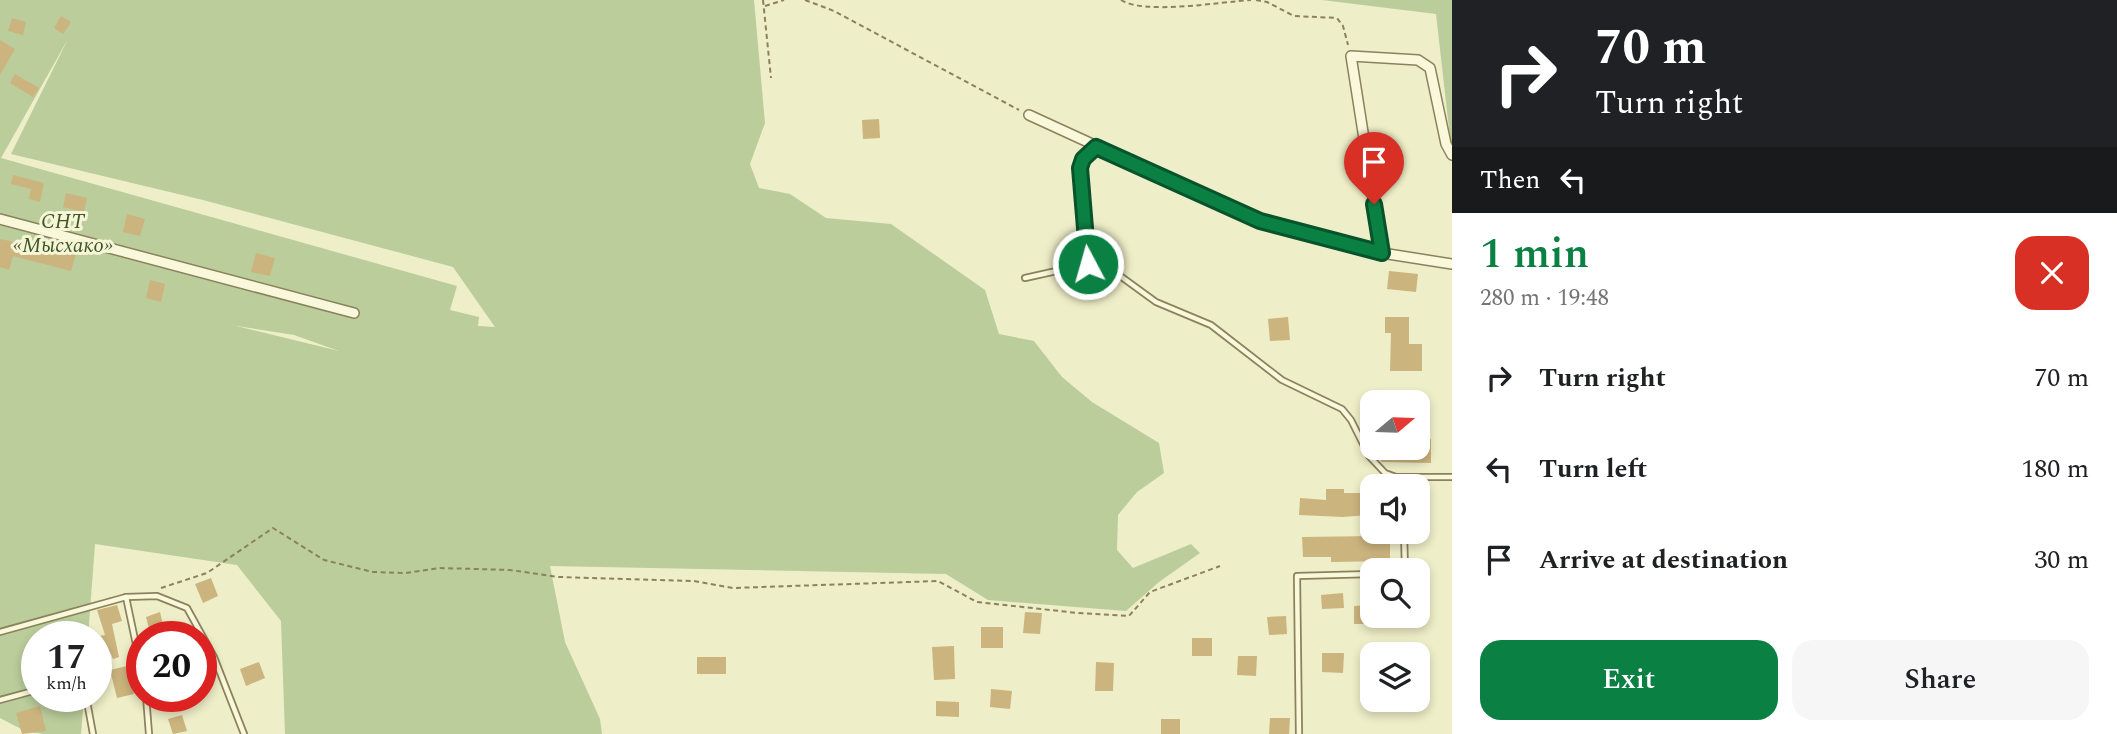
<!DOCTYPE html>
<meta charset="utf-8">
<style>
:root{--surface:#fff;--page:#f6f6f6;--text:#202124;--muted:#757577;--accent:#0b8043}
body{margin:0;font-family:Spectral,serif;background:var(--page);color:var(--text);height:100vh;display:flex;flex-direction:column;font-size:26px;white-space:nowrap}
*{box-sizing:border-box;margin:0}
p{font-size:23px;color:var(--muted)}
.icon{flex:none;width:38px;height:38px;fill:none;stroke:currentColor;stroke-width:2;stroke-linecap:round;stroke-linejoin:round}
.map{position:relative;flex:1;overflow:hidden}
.side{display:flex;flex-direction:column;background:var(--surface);width:665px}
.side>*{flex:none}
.top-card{background:#202124;color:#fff;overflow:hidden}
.needle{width:46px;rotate:71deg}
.fabs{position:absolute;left:1360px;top:390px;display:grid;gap:14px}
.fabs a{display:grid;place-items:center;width:70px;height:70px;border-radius:14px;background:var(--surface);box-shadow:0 4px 10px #0003;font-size:35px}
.speed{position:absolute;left:21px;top:621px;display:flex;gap:14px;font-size:35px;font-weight:700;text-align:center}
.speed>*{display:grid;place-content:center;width:91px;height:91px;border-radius:50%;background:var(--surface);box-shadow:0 4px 10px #0003;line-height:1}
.speed small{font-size:18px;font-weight:400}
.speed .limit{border:10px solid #d22;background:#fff;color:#111}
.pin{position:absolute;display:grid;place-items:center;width:60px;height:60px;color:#fff;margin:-72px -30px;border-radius:50% 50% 50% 0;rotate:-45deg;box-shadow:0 0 7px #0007}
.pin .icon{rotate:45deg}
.me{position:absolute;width:77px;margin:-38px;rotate:354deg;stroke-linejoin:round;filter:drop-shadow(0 0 5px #0008)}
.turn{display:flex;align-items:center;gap:24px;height:147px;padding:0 28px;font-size:32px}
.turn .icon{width:91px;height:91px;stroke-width:2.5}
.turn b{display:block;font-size:49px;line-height:60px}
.then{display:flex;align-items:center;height:66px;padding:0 28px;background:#0003;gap:14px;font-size:26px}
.round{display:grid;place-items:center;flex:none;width:74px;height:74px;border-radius:21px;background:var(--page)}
.headline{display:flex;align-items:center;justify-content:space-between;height:119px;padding:0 28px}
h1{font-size:42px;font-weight:600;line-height:52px;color:var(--accent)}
.primary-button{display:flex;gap:14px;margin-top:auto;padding:14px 28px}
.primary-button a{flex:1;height:80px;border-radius:21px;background:var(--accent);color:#fff;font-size:28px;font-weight:600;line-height:80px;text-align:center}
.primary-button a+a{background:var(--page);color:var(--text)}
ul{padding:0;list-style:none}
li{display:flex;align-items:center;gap:21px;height:91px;padding:0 28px}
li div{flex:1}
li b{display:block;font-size:26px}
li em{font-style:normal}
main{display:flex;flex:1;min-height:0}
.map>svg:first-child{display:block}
</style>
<main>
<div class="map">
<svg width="1452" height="734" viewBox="0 0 1452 734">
<rect width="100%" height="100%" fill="#eeeec8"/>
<g fill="#bacd9b" fill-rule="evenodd">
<path d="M0 0H754L765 123 750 164 759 188 790 194 826 218 891 224 985 290 999 334 1034 341 1062 377 1092 402 1159 443 1164 473 1137 492 1118 515 1117 550 1133 568 1191 544 1200 553 1159 582 1126 611 988 600 946 574 550 566 565 642 600 719 602 734H285L281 621 237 565 95 544 88 637H37V696L84 697 81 734H43L25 731 0 718ZM68 39 11 154 203 200 453 267 495 327 478 326 479 317 450 310 457 286 1 158ZM231 325 294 335 339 351 232 325Z"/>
<path d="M1322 0H1452V155L1436 14Z"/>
</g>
<g fill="#ccb47e">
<path d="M61 16 71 22 63 34 54 28Z"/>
<path d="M12 18 26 22 23 35 8 31Z"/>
<path d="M0 40 15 49 0 75Z"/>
<path d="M15 74 39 88 33 97 10 83Z"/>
<path d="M879 119 880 138 863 139 862 120Z"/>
<path d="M13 175 44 183 40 202 29 199 31 189 11 184Z"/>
<path d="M66 193 87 198 84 212 63 207Z"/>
<path d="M127 214 145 219 140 236 123 232Z"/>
<path d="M0 239 24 244 25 239 76 254 71 271 13 256 9 270 0 267Z"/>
<path d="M256 253 275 258 270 276 251 272Z"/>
<path d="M1389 271 1418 274 1416 292 1387 289Z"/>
<path d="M150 280 165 284 161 302 146 298Z"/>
<path d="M1288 317 1290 340 1270 341 1268 319Z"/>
<path d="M1385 317H1409V344H1422V371H1390L1391 333H1385Z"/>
<path d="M1418 438 1431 439V463L1382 462 1380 460V449L1418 448Z"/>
<path d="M1326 489H1344V493H1368V515L1343 517 1299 515 1300 498 1326 500Z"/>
<path d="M1377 532H1390V561L1331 562V557H1303L1302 537 1377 536Z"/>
<path d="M211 578 218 596 203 603 195 584Z"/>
<path d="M1343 593 1344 608 1322 609 1321 595Z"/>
<path d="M117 605 122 621 112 624 119 657 113 659 110 652 99 654 95 637 105 635 97 610Z"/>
<path d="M1372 605V616H1378V624H1354V606Z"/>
<path d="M160 612 164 629 150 633 146 617Z"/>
<path d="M1025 612 1042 613 1040 634 1023 633Z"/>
<path d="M1286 616 1287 634 1269 635 1267 617Z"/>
<rect x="981" y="627" width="22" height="21"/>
<rect x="1192" y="638" width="20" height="18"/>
<path d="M954 646 955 679 934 680 932 647Z"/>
<path d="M1322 653H1344L1343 673 1322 672Z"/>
<path d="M1238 656H1257L1256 676 1237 675Z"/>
<rect x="697" y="657" width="29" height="17"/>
<path d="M259 662 265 678 246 686 240 669Z"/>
<path d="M1096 662 1114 663 1113 691H1095Z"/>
<path d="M127 666 134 694 117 698 110 670Z"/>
<path d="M991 689 1012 691 1010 709 990 707Z"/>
<path d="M936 701 959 702V717L936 716Z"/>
<path d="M40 706 46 731 22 734 16 713Z"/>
<path d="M182 715 187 731 173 734 168 719Z"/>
<path d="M1270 718H1290L1289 734H1269Z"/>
<rect x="1161" y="719" width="19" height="15"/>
</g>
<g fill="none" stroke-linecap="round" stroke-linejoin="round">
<g stroke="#8b825d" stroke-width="8">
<g id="lane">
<path d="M1096 147 1083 159 1079 179 1088 264 1112 270 1156 302 1211 325 1282 380 1342 409 1351 420 1369 456 1385 473 1396 477H1452"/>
<path d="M1025 278 1088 264"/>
<path d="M1403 477V486"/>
<path d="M1404 532 1405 570"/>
<path d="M126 597 142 673"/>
<path d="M0 632 126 597 157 596 187 608 214 657 244 734"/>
<path d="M86 696 93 734"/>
<path d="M146 696 149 734"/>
<path d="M0 700 37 690"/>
<path d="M1299 734 1297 576 1372 574"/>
</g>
</g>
<g stroke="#8b825d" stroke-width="12">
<g id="street">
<path d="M1029 115 1260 221 1382 253 1452 264"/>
<path d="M0 219 354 313"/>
<path d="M1382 253 1351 56 1418 60 1430 68 1446 144 1452 155"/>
</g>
</g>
<g stroke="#8b825d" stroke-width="2" stroke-dasharray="5 3.5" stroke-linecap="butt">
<path d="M763 0 771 78"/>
<path d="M805 0 834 11 1019 110"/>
<path d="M1121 0C1145 15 1220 2 1251 0"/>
<path d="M1256 0 1267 2 1294 16 1337 18 1343 26 1348 45"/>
<path d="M765 6 784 0"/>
<path d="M161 588 207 573 273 528 324 560 373 572 406 573 440 568 510 570 559 577 694 581 733 588 938 581 977 602 1078 613 1129 616 1150 592 1220 566"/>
</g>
<use href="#lane" stroke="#f9f8db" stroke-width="4.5"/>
<use href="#street" stroke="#f9f8db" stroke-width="9"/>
</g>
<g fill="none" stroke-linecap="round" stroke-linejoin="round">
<g stroke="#07532c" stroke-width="18">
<path id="route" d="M1088 264 1080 168 1083 159 1096 147 1260 221 1382 253 1374 204"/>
</g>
<use href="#route" stroke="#0b8043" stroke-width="12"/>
</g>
<g text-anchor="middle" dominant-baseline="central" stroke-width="6" stroke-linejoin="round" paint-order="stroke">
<g font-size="21" font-style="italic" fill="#3e5727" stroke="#f6f5d7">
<text x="63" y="222">СНТ<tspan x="63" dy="24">«Мысхако»</tspan></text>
</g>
</g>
</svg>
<div class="fabs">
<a><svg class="needle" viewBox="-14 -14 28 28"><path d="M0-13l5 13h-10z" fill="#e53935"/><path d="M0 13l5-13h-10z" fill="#757577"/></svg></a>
<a><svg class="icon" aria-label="sound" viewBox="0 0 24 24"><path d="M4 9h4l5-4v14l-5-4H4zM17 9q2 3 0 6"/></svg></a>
<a><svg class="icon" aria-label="search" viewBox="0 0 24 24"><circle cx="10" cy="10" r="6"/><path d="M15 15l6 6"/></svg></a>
<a><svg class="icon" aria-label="layers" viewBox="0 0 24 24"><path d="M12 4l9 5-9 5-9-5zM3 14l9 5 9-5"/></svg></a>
</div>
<div class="speed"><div>17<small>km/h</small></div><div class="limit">20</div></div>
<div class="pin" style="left:1374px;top:204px;background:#d93025"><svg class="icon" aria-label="arrive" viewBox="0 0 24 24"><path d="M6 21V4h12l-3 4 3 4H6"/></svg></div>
<svg class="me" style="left:1088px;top:264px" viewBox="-20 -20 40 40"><circle r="17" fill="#0b8043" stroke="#fff" stroke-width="3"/><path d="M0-11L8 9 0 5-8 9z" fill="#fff"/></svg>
</div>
<section class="side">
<div class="top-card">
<div class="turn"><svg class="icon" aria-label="right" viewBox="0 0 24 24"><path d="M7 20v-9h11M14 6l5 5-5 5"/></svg><div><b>70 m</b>Turn right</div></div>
<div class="then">Then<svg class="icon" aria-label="left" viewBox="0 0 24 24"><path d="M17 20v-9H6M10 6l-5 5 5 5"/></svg></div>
</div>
<div class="headline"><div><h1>1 min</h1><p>280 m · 19:48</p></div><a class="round" style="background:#d93025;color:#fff"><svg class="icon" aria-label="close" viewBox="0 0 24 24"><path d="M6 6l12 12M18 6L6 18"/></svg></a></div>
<ul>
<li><svg class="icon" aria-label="right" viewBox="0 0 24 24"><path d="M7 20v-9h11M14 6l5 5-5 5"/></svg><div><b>Turn right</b></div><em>70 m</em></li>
<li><svg class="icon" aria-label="left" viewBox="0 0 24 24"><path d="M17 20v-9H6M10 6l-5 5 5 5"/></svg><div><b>Turn left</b></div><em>180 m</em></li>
<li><svg class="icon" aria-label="arrive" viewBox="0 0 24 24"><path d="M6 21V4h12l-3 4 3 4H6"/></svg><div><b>Arrive at destination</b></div><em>30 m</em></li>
</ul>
<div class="primary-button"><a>Exit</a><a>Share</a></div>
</section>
</main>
